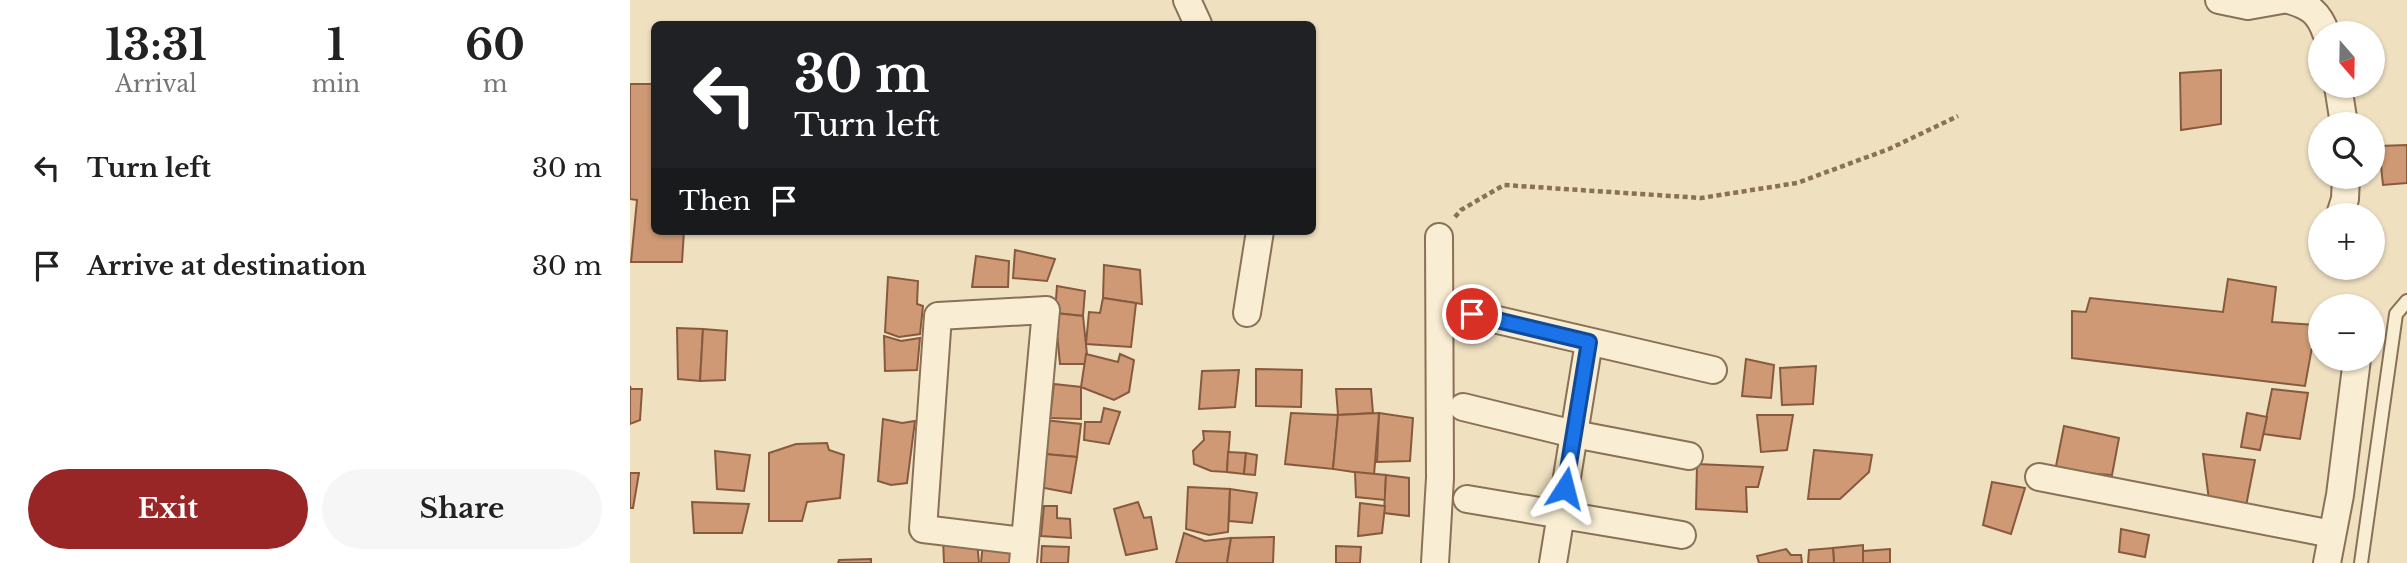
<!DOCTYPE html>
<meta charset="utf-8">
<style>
:root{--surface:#fff;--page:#f6f6f6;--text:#222;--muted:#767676;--accent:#982627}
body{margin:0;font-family:"Libre Baskerville",serif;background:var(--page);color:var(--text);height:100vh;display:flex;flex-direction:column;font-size:26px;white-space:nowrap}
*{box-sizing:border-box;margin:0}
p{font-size:23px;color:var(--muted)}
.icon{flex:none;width:38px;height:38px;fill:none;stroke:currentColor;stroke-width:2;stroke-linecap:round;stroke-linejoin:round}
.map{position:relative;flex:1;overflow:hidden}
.sheet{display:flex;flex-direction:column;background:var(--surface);width:630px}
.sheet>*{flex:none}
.hud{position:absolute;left:21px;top:21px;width:665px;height:214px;border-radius:10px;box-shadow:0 2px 5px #0004;background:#202124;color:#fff;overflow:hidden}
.needle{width:46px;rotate:160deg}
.fabs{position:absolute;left:1678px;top:21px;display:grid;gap:14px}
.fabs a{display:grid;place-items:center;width:77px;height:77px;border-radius:50%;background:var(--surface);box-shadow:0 2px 5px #0004;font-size:35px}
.pin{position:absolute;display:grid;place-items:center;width:60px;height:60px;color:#fff;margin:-30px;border:4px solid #fff;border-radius:50%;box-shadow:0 2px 7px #0007}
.me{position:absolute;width:77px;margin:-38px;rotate:9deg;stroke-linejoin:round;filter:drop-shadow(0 0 5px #0008)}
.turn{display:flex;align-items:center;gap:24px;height:147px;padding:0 28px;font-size:32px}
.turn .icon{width:91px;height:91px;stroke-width:2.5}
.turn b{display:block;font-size:49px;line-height:60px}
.then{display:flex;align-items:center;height:66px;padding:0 28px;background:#0003;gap:14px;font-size:26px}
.eta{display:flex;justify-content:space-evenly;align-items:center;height:119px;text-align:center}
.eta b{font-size:42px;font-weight:700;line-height:49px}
.primary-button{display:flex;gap:14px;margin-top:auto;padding:14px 28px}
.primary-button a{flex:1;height:80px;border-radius:42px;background:var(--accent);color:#fff;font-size:28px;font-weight:700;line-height:80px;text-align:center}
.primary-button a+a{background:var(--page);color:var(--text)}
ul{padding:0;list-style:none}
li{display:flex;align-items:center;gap:21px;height:98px;padding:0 28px}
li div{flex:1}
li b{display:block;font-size:26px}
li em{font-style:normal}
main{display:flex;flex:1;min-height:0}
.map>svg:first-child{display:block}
</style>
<main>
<section class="sheet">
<div class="eta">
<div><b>13:31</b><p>Arrival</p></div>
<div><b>1</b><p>min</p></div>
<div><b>60</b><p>m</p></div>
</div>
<ul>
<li><svg class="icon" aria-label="left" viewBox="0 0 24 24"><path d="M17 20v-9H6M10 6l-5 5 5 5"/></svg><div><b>Turn left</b></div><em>30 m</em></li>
<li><svg class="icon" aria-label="arrive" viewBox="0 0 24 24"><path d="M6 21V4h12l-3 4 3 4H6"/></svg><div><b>Arrive at destination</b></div><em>30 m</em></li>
</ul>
<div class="primary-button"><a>Exit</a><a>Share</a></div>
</section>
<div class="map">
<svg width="1777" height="563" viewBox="0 0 1777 563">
<rect width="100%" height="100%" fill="#efe0c0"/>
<g fill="#ce9974" stroke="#885a3d" stroke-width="2">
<path d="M1591 70V124L1551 130 1550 73Z"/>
<path d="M0 84H24V231H54L52 262H1L7 200 0 199Z"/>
<path d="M1777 145V183L1753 185 1749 146Z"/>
<path d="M385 250 425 259 417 281 383 278Z"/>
<path d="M346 256 379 261 378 287H342Z"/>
<path d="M474 265 510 270 512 304 473 298Z"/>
<path d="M258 277 288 281 287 304 293 306 290 334 269 337 255 332Z"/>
<path d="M1598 279 1646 287 1642 322 1686 325 1675 386 1442 358V311L1456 312 1460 298 1593 312Z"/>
<path d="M427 286 455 291 453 316 425 313Z"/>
<path d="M473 298 506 303 501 347 456 344 459 312 470 313Z"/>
<path d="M425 313 453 316 458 364H430Z"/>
<path d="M47 328 73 329 70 381 48 379Z"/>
<path d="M73 329 97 331 95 380 70 381Z"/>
<path d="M254 336 271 341 290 338 287 370 255 371Z"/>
<path d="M456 354 488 362 490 354 504 360 499 392 484 400 451 387Z"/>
<path d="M1116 359 1144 365 1141 398 1112 396Z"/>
<path d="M1186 366 1183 404 1152 405 1150 368Z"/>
<path d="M626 369 672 370 671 407 626 406Z"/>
<path d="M609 370 605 407 569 409 572 371Z"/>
<path d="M424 384 451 387V419L420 418Z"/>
<path d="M0 386 1 389H12L10 420 0 424Z"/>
<path d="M706 389H741L743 413 708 415Z"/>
<path d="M1642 389 1678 393 1670 439 1633 434Z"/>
<path d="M474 408 490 412 479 444 454 440 455 422H471Z"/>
<path d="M661 413 708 415 703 469 655 464Z"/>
<path d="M749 413 783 418 780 461 747 462Z"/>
<path d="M749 413 744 475 703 469 708 415Z"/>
<path d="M1617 413 1637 417 1630 450 1611 447Z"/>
<path d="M1127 415H1163L1157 450 1131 452Z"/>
<path d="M253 419 272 423 285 421 277 483 261 485 248 481Z"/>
<path d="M414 420 451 424 447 457 415 454Z"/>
<path d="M1434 426 1489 438 1482 475 1425 471Z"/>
<path d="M573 431 600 432 597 472 581 471 564 464 563 451 574 440Z"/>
<path d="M197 443 199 450 214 455 210 498 177 502 172 521H139V453L166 444Z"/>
<path d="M1184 450 1242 455 1239 472 1210 499H1178Z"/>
<path d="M85 451 120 455 114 491 87 489Z"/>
<path d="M598 452 616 453 614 474 597 472Z"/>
<path d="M616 453 627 455 625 475 614 474Z"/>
<path d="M415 454 447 457 441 493 414 488Z"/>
<path d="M1573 454 1625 460 1616 506 1579 500Z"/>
<path d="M1067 464 1133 467 1128 487H1116L1117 512 1066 509Z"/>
<path d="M725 472 756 475 755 500 726 497Z"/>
<path d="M0 473H9L3 508H0Z"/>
<path d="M756 475 779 478V516L754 513Z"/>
<path d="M1362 482 1395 488 1381 534 1353 525Z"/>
<path d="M558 487 600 489 598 532 579 535 556 529Z"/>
<path d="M600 489 627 493 622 523 599 521Z"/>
<path d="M62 502 119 504 112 533H64Z"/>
<path d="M508 502 514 518 521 517 527 549 496 555 484 509Z"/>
<path d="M730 503 755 506 752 533 728 536Z"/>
<path d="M414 506H427V518L440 519 441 538 411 536Z"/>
<path d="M1491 529 1519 535 1515 557 1489 552Z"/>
<path d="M554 533 575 541 601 538 597 563H546Z"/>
<path d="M644 537 643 563H597L601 538Z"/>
<path d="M313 538 347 541 349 563H314Z"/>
<path d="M353 542 384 546 382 563H351Z"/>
<path d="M1233 545V563H1204L1203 548Z"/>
<path d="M412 546 439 547 438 563H411Z"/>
<path d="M706 546 731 547 730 563H706Z"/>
<path d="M1203 548 1204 563H1178L1179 550Z"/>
<path d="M1156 549 1161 555H1171L1172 563H1129L1127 556Z"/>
<path d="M1260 549V563H1233V551Z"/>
<path d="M241 559V563H208L209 560Z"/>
</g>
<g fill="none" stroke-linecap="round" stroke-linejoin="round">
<g stroke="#887157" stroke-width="16">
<path id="service" d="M1731 563 1766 314 1777 301"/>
</g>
<g stroke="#887157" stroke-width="30">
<g id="minor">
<path d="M557 0 568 24"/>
<path d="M1589 0 1618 6 1652 0"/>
<path d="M1659 0C1680 6 1689 13 1696 33"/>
<path d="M1708 86 1714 124"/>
<path d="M1710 215 1715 199 1716 177"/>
<path d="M617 313 630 231"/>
<path d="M842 314 1083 370"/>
<path d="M833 407 944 434 1059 456"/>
<path d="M1409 477 1702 534"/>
<path d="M837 499 1052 535"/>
<path d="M393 563 416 310 308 316 293 529 394 541"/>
<path d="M805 563 810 478 809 237"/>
<path d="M923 563 959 342"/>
<path d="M1697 563 1710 495 1727 359"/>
</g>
</g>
<path stroke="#887157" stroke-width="4.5" stroke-dasharray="5 3.5" stroke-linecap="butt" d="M825 217 831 210 874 185 1071 198 1167 183 1259 149 1328 116"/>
<use href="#service" stroke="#f9eed3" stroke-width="12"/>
<use href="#minor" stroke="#f9eed3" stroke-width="26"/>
</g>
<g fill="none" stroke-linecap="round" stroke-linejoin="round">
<g stroke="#114b97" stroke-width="18">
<path id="route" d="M842 314 959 342 935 488"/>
</g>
<use href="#route" stroke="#1a73e8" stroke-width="12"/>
</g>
</svg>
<div class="fabs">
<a><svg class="needle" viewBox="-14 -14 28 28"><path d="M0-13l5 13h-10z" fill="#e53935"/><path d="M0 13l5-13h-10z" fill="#767676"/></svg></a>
<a><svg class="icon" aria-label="search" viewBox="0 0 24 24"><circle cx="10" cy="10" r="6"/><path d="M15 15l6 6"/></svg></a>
<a>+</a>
<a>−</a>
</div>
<div class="pin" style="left:842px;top:314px;background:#d93025"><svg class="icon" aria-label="arrive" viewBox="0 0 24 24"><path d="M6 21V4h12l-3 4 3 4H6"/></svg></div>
<svg class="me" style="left:935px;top:488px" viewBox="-20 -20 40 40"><path d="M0-17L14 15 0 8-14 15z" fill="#1a73e8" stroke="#fff" stroke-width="4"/></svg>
<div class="hud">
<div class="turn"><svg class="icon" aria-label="left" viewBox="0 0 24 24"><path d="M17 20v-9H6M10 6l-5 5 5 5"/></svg><div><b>30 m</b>Turn left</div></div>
<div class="then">Then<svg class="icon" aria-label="arrive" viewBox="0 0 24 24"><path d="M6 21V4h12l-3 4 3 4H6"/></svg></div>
</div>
</div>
</main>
